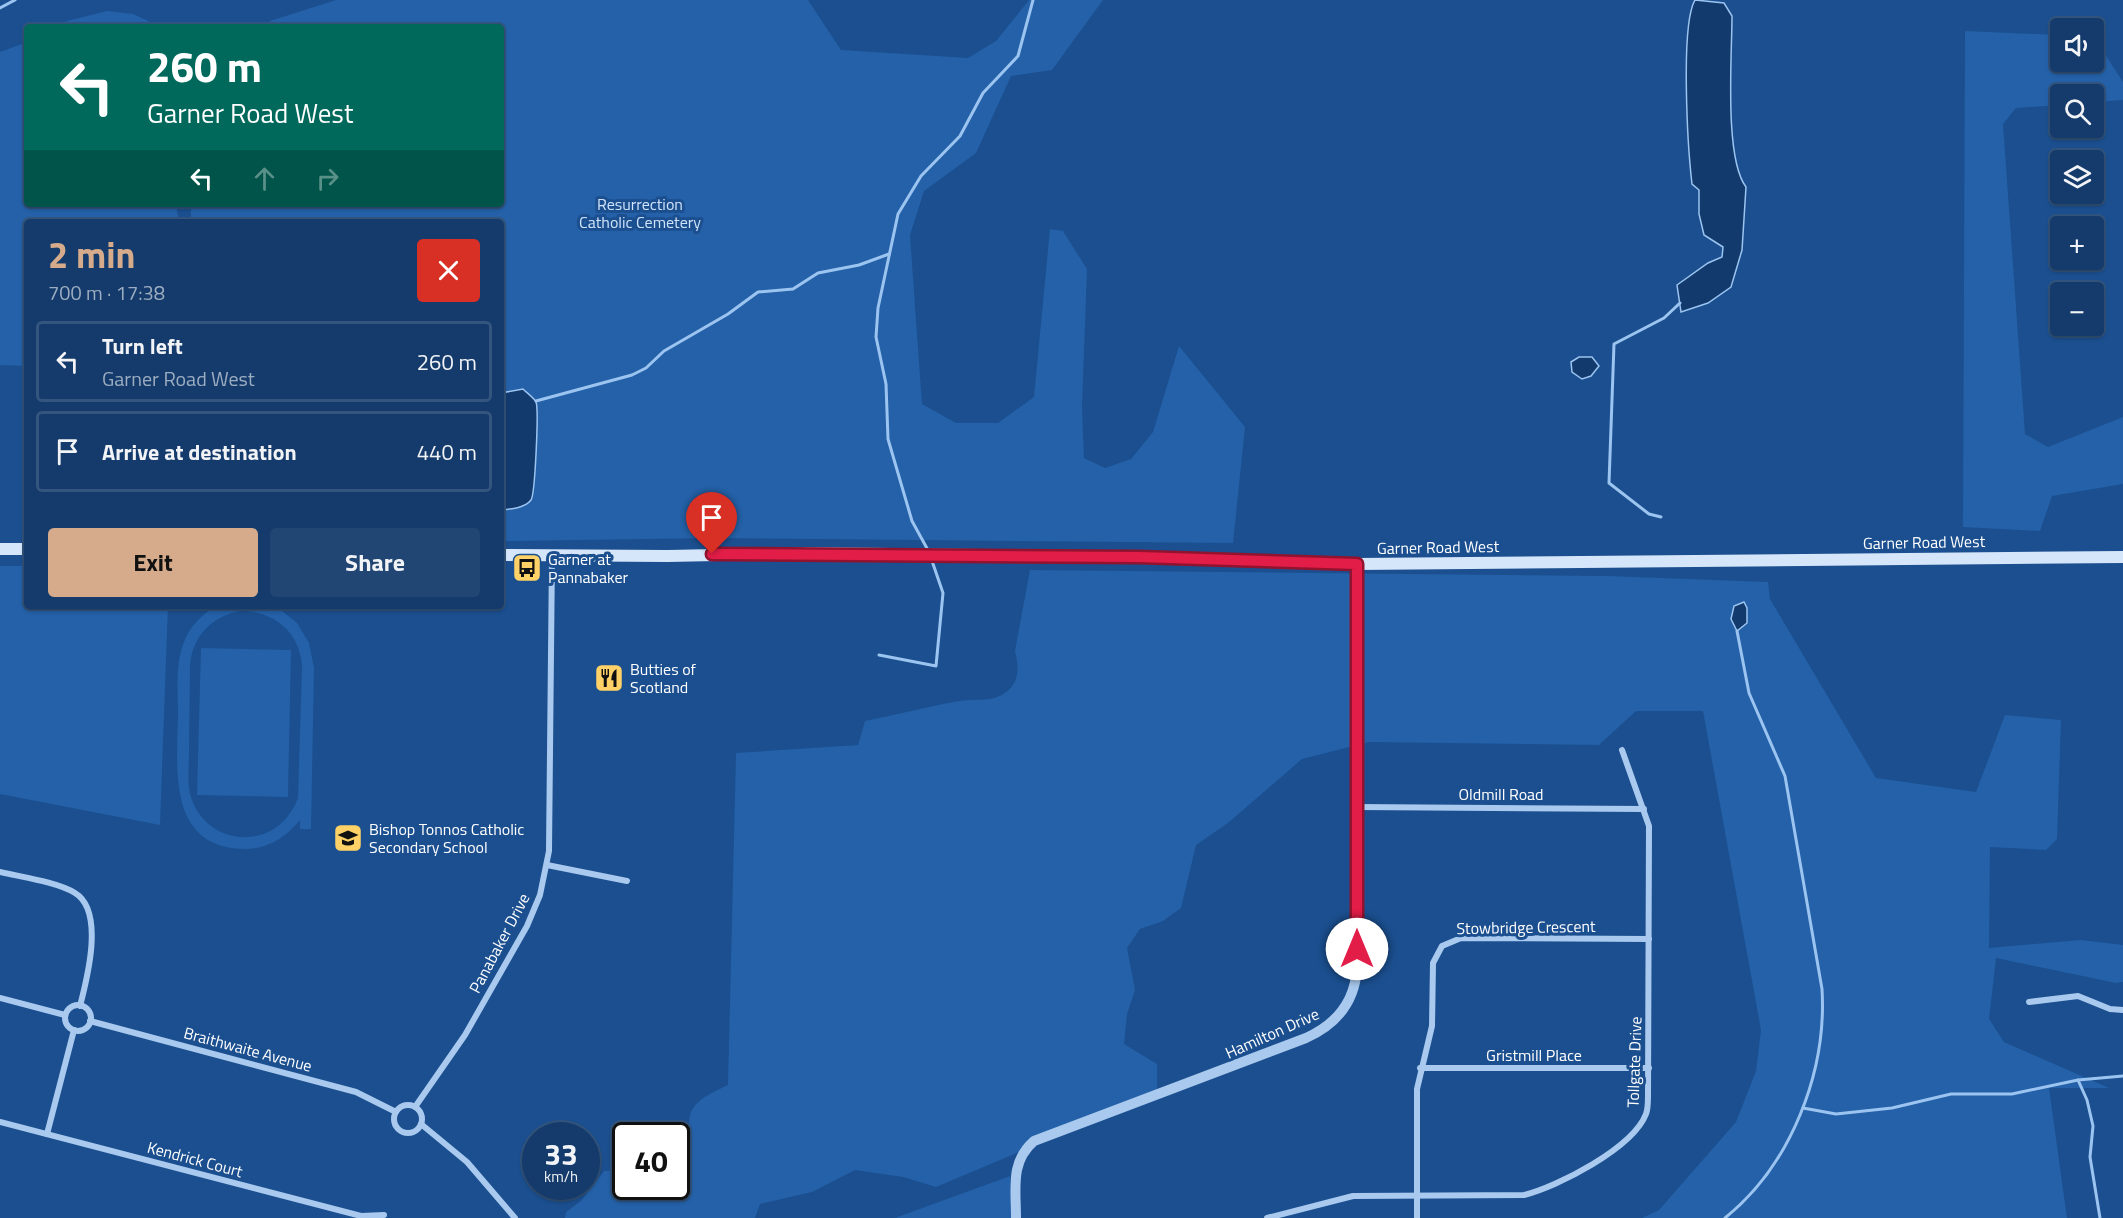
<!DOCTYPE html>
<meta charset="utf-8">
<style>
:root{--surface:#143b6b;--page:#214673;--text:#f1f3f6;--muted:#9dadc1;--line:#33557e;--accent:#d6ab8b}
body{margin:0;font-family:"Titillium Web",sans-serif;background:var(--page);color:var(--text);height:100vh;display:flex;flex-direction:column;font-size:22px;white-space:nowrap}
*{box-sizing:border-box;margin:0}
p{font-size:20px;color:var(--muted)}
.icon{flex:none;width:33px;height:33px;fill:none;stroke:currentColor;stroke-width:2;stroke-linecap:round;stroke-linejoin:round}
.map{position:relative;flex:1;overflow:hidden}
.drawer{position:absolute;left:24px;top:219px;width:480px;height:390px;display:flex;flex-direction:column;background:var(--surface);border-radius:6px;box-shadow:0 2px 4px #0004,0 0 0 2px var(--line)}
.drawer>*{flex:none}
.hud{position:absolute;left:24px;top:24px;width:480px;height:183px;border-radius:6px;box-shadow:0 2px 4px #0004,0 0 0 2px var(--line);background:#00695c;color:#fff;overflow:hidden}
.buttons{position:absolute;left:2050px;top:18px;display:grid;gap:12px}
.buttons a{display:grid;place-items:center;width:54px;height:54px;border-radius:6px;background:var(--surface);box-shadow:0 2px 4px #0004,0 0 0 2px var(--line);font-size:30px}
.speed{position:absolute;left:522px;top:1122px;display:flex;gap:12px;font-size:30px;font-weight:700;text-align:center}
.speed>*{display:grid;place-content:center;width:78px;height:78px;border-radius:50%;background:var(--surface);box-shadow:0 2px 4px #0004,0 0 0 2px var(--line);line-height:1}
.speed small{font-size:15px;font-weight:400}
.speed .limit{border:3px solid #111;border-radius:9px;background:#fff;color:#111}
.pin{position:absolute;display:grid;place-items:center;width:51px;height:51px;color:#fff;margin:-62px -26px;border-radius:50% 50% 50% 0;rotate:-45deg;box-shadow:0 0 6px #0007}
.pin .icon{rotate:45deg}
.me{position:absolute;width:66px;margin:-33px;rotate:0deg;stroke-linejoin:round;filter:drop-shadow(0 0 4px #0008)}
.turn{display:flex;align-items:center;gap:21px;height:126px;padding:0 24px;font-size:27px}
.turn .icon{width:78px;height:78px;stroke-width:2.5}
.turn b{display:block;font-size:42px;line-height:51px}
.lanes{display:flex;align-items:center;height:57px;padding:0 24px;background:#0003;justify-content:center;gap:30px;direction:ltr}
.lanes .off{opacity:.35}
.round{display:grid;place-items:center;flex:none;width:63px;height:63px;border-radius:6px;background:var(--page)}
.overview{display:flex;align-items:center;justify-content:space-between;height:102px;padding:0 24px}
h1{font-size:36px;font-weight:700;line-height:45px;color:var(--accent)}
.button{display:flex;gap:12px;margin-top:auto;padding:12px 24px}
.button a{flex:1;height:69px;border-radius:6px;background:var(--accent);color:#111;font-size:24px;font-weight:700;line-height:69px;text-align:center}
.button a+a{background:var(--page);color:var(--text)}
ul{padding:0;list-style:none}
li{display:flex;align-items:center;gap:18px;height:81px;margin:0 12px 9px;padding:0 12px;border:3px solid var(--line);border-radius:6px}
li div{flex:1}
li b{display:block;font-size:22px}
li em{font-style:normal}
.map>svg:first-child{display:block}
</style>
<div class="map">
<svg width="2123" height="1218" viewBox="0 0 2123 1218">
<rect width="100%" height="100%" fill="#1b4f8f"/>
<g fill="#2461a8" fill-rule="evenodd">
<path d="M336 0H808L841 50 968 58 996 41 1029 0H1103L1052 70 1011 76 976 153 924 191 910 235 922 404 956 423H998L1034 397 1050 229 1063 231 1087 269 1082 406 1084 458 1105 468 1131 459 1153 432 1179 346 1245 427 1233 543 717 538 501 541V222H191V204H501V27H267L270 21Z"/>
<path d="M107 11 133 14 161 27H55L67 21Z"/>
<path d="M1965 31 2061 35V62H2094V37L2123 82V100L2094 102V94H2061V105L2016 108 2003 124 2025 434 2048 447 2123 417V484L2052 496 2040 531 1963 527Z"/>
<path d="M27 42V204H176L179 222H27V366L0 365V52Z"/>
<path d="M0 566H27V606H168L160 825 0 794Z"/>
<path d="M1030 570 1607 576 1768 582 1770 599 1876 778 1976 792 2005 715 2061 720 2057 839 2046 850 1990 847 1989 948 2081 940 2123 945V982L2116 983 1996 958 1989 1019 2004 1042 2109 1088H2049L2067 1218H1642L1659 1210 1736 1122 1756 1071 1761 1030 1703 711H1636L1599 745 1369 742 1302 759 1228 823 1196 845 1181 908 1163 921 1140 929 1127 948 1135 990 1127 1014 1124 1044 1157 1064V1094L936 1187 903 1177 855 1170 812 1192 760 1204 755 1218H565L566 1212 581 1201 604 1171 625 1170 626 1186H676L677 1163 691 1159C688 1112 682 1106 728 1085L736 753 858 745 865 721C897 715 928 706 960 701 977 698 990 703 1005 693 1020 683 1019 666 1015 651Z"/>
<path d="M217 606H276L297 623 309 643 314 668 311 829H300V820C287 837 267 849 246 849 167 849 177 769 178 715 178 692 175 664 184 642 190 626 202 614 217 606ZM241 611C274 611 300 632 302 666L298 798C291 816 277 832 256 836 226 842 198 824 190 794 187 781 189 766 189 753 189 724 190 695 190 666 192 636 212 616 241 611Z"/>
<path d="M201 648 291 650 288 797 197 795Z"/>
<path d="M1010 1176 1011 1218H895Z"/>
</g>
<g fill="#123a6d" stroke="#9cc4f0" stroke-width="1.5">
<path d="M1695 0 1724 3 1732 16C1732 55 1724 158 1746 187L1742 250 1731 287 1708 303 1681 312 1677 285 1708 263 1722 257 1723 247 1704 235 1699 214V190L1692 184C1688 150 1680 26 1695 0Z"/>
<path d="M1579 357H1592L1599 366 1591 376 1582 379 1572 372 1571 362Z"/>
<path d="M523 389C527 393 534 398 536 402 539 409 535 495 531 500 525 508 511 509 501 510V393Z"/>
<path d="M1744 602 1747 608V623L1737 631 1731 619 1734 606Z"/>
</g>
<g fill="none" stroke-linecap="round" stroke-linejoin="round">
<g stroke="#9cc4f0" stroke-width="3">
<path d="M0 8 15 0"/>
<path d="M536 401 632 375 646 368 664 351 728 314 758 292 793 289 818 273 859 265 889 254"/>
<path d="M1661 517 1649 514 1609 483 1614 344 1664 318 1680 303"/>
<path d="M929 552 912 521 888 439 886 384 876 337 878 308 898 214 921 176 960 136 983 93 1018 56 1033 0"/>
<path d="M879 655 936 666 943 593 931 558"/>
<path d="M2078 1080 2087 1100 2093 1126 2090 1157 2100 1218"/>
<path d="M1803 1108 1836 1114 1892 1108 1951 1094H2012L2078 1080 2123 1076"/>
<path d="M1725 1218C1791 1165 1827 1072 1822 989L1785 776 1749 693 1737 631"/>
</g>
<g stroke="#a9c9ee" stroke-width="6">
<path d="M1357 807 1644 809"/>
<path d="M547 865 627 881"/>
<path d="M0 872C21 877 57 882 75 893 105 911 87 979 80 1006"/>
<path d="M0 998 65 1015"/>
<path d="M2029 1002 2078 996 2110 1009 2123 1010"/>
<circle cx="78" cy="1018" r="13"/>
<path d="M90 1021 356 1092 396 1112"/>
<path d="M1420 1068H1649"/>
<circle cx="408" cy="1119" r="14"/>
<path d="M415 1107 465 1035 527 926 540 895 549 851 552 555"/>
<path d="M0 1122 361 1216 384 1215"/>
<path d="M421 1124 467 1162 515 1218"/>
<path d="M47 1134 74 1030"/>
<path d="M1267 1218 1353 1196 1524 1195C1557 1187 1633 1148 1646 1114 1648 1109 1648 1102 1648 1096L1649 826 1622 750"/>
<path d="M1417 1218V1089L1432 1026 1433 963 1442 946 1461 938 1649 939"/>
</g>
<path stroke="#a9c9ee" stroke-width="10" d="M1016 1218C1016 1188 1010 1162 1034 1141L1306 1038C1337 1024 1355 1002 1357 968V564"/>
<g stroke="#d6e6fa" stroke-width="12">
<path d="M0 549H27"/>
<path d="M501 555 668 556 805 553 1139 557 1357 564 2123 557"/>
</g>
</g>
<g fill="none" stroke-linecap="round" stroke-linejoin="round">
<g stroke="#92132f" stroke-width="15">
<path id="route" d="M712 554 1139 557 1357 564V949"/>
</g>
<use href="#route" stroke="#e11d48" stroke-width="10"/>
</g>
<defs>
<g id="bus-square" transform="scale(1.5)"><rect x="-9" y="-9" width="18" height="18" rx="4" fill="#ffd166" stroke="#1b4f8f"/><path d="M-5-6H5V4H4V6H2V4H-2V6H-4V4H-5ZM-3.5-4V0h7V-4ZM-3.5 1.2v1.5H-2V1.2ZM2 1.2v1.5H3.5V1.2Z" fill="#111"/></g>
<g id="restaurant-square" transform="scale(1.5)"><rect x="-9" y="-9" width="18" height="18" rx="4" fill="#ffd166" stroke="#1b4f8f"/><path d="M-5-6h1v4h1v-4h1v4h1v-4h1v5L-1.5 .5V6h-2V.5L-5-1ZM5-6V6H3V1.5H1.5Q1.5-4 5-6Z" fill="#111"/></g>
<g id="school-square" transform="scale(1.5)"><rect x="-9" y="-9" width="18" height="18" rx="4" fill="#ffd166" stroke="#1b4f8f"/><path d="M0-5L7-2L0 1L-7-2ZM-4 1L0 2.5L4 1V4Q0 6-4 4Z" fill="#111"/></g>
</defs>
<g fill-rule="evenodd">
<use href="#bus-square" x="527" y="568"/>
<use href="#restaurant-square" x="609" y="678"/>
<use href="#school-square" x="348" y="838"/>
</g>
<g text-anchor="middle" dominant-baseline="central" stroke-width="6" stroke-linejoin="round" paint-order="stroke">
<g font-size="16" fill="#cfe3fa" stroke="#1b4f8f">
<text x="640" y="204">Resurrection<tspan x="640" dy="18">Catholic Cemetery</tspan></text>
</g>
<g font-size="16" fill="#fff" stroke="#1b4f8f">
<text transform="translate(1924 542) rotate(-1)">Garner Road West</text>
<text transform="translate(1438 547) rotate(-1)">Garner Road West</text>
<text x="1501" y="794">Oldmill Road</text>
<text transform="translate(1526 927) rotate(-1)">Stowbridge Crescent</text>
<text transform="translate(499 943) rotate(-62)">Panabaker Drive</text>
<text transform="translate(1272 1033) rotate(-24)">Hamilton Drive</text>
<text transform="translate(248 1049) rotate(15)">Braithwaite Avenue</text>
<text x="1534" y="1055">Gristmill Place</text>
<text transform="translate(1634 1062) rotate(-88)">Tollgate Drive</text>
<text transform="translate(195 1159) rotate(15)">Kendrick Court</text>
</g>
<g font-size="16" fill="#fff" stroke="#1b4f8f" text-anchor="start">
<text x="548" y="559">Garner at<tspan x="548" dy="18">Pannabaker</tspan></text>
<text x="630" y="669">Butties of<tspan x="630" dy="18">Scotland</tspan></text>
<text x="369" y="829">Bishop Tonnos Catholic<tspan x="369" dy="18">Secondary School</tspan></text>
</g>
</g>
</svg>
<div class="buttons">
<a><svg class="icon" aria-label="sound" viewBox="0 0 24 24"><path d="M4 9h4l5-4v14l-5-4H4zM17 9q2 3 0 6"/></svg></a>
<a><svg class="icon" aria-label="search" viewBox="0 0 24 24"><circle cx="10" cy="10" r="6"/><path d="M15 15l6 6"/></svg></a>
<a><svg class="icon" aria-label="layers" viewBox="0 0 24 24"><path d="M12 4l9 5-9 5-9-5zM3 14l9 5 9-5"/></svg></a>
<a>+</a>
<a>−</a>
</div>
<div class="speed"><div>33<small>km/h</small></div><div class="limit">40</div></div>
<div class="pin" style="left:712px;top:554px;background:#d93025"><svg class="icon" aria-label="arrive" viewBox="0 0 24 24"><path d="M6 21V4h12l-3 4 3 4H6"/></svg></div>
<svg class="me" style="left:1357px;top:949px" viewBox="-20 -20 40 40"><circle r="19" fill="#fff"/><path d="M0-13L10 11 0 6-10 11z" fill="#e11d48"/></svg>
<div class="hud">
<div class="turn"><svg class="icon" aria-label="left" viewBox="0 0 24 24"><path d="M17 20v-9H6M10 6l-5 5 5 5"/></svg><div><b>260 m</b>Garner Road West</div></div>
<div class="lanes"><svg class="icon" aria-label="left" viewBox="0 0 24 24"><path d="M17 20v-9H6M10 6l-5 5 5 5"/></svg><svg class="icon off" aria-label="ahead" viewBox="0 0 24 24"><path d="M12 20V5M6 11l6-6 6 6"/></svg><svg class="icon off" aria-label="right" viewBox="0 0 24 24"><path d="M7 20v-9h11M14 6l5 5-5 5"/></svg></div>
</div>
<section class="drawer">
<div class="overview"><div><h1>2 min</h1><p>700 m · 17:38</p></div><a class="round" style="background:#d93025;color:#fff"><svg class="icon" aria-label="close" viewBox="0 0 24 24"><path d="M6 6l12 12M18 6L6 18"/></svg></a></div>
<ul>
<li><svg class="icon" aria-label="left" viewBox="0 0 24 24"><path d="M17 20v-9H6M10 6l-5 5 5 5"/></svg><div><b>Turn left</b><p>Garner Road West</p></div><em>260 m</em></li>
<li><svg class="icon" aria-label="arrive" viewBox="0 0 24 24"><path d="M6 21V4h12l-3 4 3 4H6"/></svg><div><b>Arrive at destination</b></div><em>440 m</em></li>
</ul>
<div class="button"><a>Exit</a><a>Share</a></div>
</section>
</div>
